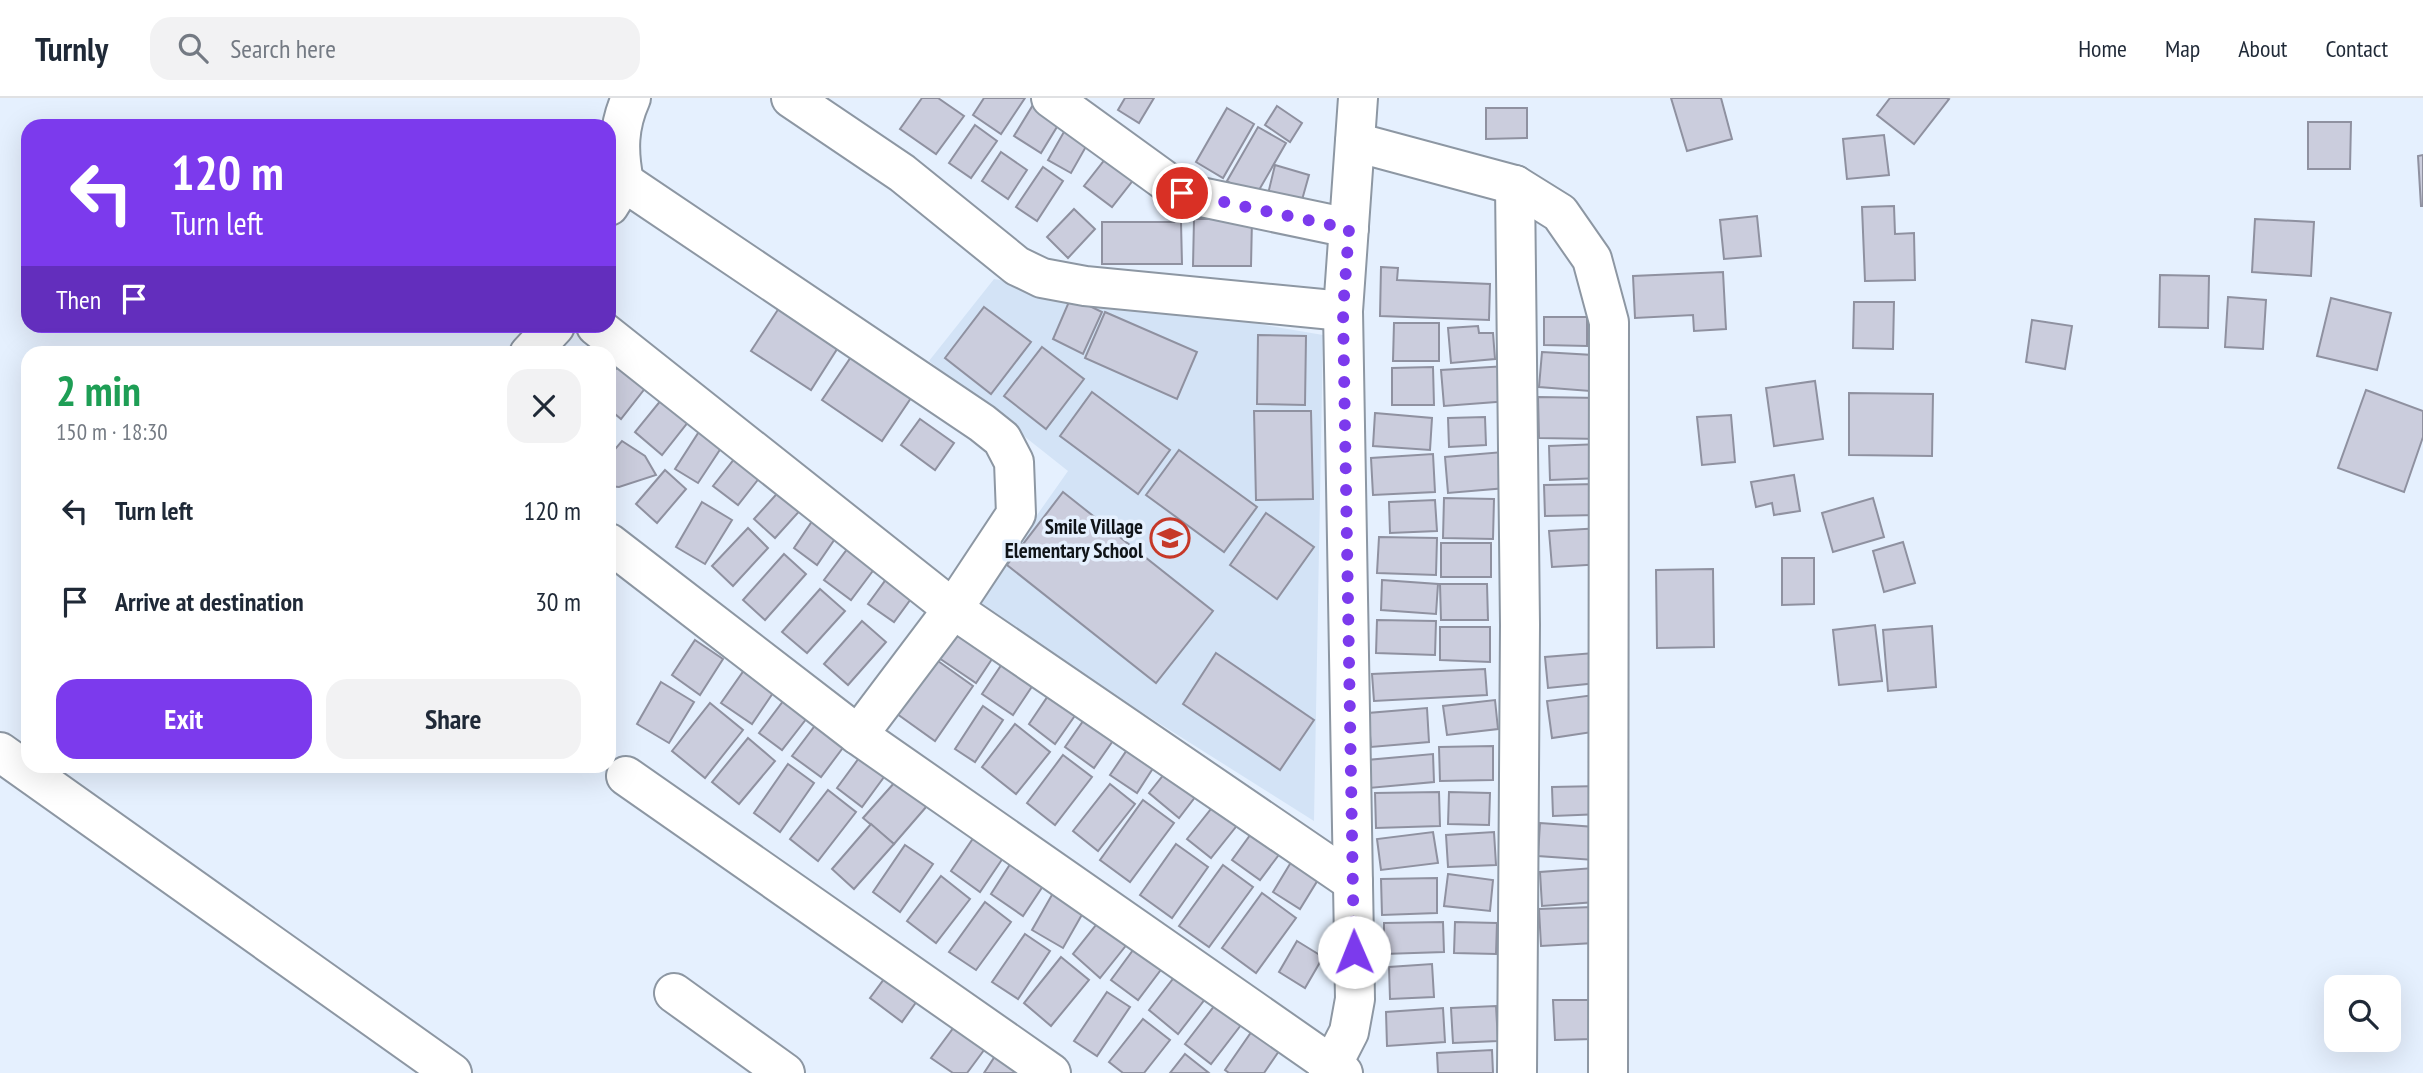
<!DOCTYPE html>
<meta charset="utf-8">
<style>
:root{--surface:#fff;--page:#f2f2f3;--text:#1f2937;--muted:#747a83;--line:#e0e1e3;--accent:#7c3aed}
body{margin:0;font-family:"PT Sans Narrow",sans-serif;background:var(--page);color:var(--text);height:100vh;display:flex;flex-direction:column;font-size:26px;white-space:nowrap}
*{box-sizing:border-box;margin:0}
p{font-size:23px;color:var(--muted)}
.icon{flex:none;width:38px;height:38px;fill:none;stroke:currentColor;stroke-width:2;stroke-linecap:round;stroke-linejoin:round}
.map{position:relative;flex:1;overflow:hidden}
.panel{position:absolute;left:21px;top:248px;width:595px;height:427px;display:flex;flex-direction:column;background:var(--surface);border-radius:21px;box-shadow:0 7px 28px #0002}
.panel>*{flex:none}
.banner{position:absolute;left:21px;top:21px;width:595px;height:214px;border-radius:21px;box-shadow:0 7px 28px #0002;background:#7c3aed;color:#fff;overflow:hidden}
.buttons{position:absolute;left:2324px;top:877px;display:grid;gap:14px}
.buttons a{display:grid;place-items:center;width:77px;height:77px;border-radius:14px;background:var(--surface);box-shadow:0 7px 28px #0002;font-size:35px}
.pin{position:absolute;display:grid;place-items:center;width:60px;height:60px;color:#fff;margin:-30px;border:4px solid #fff;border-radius:50%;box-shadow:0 2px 7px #0007}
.me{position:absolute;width:77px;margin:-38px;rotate:359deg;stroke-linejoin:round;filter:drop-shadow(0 0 5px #0008)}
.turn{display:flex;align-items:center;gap:24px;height:147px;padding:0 35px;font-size:32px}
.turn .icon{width:91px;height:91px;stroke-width:2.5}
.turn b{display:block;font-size:49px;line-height:60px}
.then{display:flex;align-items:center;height:66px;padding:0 35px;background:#0003;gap:14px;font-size:26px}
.round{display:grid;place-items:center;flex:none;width:74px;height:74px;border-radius:21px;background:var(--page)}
.head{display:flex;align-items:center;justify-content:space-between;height:119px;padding:0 35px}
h1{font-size:42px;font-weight:800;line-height:52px;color:#1e9e55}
.primary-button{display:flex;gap:14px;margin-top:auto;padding:14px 35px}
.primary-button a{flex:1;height:80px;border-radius:21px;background:var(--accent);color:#fff;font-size:28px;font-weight:800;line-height:80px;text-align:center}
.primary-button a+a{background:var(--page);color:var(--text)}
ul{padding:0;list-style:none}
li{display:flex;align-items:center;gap:21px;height:91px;padding:0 35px}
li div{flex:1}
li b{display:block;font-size:26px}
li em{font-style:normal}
header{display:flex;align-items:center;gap:42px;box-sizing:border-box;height:98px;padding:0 35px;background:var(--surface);border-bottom:2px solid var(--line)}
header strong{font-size:33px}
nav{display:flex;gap:38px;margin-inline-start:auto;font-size:24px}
.search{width:490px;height:63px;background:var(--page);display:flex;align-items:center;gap:18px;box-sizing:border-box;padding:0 24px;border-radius:21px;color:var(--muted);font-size:26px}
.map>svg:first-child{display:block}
</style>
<header>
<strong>Turnly</strong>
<div class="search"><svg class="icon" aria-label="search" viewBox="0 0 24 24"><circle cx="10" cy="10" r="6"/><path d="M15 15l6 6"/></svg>Search here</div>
<nav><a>Home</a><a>Map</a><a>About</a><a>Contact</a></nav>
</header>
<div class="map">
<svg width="2423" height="975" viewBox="0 0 2423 975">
<rect width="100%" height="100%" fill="#e5f0fe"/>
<path fill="#d3e3f6" d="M994 181 1323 237 1314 723 973 508 1068 373 929 263Z"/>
<g fill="#cbcddd" stroke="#8f91a0" stroke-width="2">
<path d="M922 0H938L964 18 936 56 900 31Z"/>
<path d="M984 0H1025L1001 36 973 17Z"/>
<path d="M1125 0H1154L1139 25 1118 12Z"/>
<path d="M1671 0H1721L1732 41 1687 53Z"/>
<path d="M1890 0H1947L1949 1 1914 46 1877 17Z"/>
<path d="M1036 2 1063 19 1041 55 1014 38Z"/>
<path d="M1277 8 1302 25 1290 44 1265 27Z"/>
<path d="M1227 10 1254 26 1223 80 1196 64Z"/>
<path d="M1486 10H1527V40L1486 41Z"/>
<path d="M2308 24H2351L2350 71H2308Z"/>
<path d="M1069 25 1092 38 1071 75 1048 62Z"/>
<path d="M975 27 997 43 971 80 949 65Z"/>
<path d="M1258 29 1286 45 1255 99 1227 83Z"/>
<path d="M1884 37 1889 77 1847 81 1843 41Z"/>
<path d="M1001 54 1027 72 1008 101 982 83Z"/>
<path d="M1110 55 1138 76 1112 109 1084 88Z"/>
<path d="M2423 57V108H2421L2418 58Z"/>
<path d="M1275 67 1309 77 1300 109 1267 100Z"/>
<path d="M1043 69 1063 83 1037 123 1016 109Z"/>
<path d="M1894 108 1895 136 1914 135 1915 182 1865 183 1862 109Z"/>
<path d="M1074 111 1095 131 1068 160 1047 139Z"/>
<path d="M1757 118 1761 158 1724 161 1720 122Z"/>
<path d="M1194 121H1252L1251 168H1193Z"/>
<path d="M2255 121 2314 124 2311 178 2252 174Z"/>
<path d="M1102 124H1181L1182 166H1102Z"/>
<path d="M1381 169 1398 170 1397 182 1490 186 1489 222 1380 218Z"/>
<path d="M1723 174 1726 231 1694 233 1693 217 1635 220 1633 178Z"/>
<path d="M2160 177 2209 178 2208 230 2159 229Z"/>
<path d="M1071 199 1102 214 1083 256 1053 241Z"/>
<path d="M2228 199 2266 202 2263 251 2225 249Z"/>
<path d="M2331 200 2391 215 2377 272 2317 258Z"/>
<path d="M1854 204H1894L1893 251 1853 250Z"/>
<path d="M984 209 1031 244 991 296 945 260Z"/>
<path d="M779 210 839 248 811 292 751 253Z"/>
<path d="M1105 214 1197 254 1177 301 1085 260Z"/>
<path d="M1544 219H1587V248L1544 247Z"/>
<path d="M2032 222 2072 228 2065 271 2026 264Z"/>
<path d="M1394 225H1439V263H1393Z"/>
<path d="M1478 228 1479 235H1493L1495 261 1451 265 1448 230Z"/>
<path d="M1258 237 1306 238 1305 307 1257 306Z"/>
<path d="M1042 249 1084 281 1046 331 1004 298Z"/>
<path d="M1542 254 1593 257 1590 293 1539 289Z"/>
<path d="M851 259 911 300 882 343 822 302Z"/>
<path d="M622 263 650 284 621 321 609 311V280Z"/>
<path d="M1507 268 1509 303 1444 308 1441 272Z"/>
<path d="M1433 269 1434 307H1392V270Z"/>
<path d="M1815 283 1823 341 1774 348 1766 290Z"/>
<path d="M2366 292 2423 313V339L2404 394 2338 370Z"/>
<path d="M1092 294 1170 352 1138 396 1060 338Z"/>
<path d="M1849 295 1933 296 1932 358 1849 357Z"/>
<path d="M666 296 692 319 662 357 635 334Z"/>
<path d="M1538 299 1600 300 1601 341 1539 340Z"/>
<path d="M1254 313H1311L1313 401 1256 402Z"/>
<path d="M1375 315 1432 320 1430 352 1373 348Z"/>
<path d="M1731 317 1735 364 1702 367 1697 319Z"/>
<path d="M1485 319 1486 347 1449 349 1448 320Z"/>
<path d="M920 321 954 345 935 372 901 347Z"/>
<path d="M702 329 725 344 698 385 675 371Z"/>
<path d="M622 343 645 358 656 377 619 389 609 388V358Z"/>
<path d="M1601 346 1602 380 1550 382 1549 348Z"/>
<path d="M1179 352 1257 409 1224 454 1146 397Z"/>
<path d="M1503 354 1506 390 1448 395 1445 359Z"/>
<path d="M739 355 764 374 738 407 713 388Z"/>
<path d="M1433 356 1435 394 1373 397 1371 360Z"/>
<path d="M665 372 686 391 657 425 636 406Z"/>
<path d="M1794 377 1800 413 1774 417 1772 405 1756 409 1751 384Z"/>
<path d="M1598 386V417L1545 418 1544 387Z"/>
<path d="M783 389 804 408 775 440 754 421Z"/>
<path d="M1063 394 1213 513 1156 585 1007 467Z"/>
<path d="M1444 400 1494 401 1493 441 1443 440Z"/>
<path d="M1873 400 1884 439 1833 454 1822 415Z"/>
<path d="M1435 402 1437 433 1390 435 1389 404Z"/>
<path d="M702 404 732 422 705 466 676 449Z"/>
<path d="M1266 415 1314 449 1277 501 1230 467Z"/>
<path d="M817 416 841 432 817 467 794 450Z"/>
<path d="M748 430 768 450 733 488 712 468Z"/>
<path d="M1602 430 1604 466 1552 469 1549 433Z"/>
<path d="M1379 439 1437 440 1436 477 1377 475Z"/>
<path d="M1903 444 1915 485 1884 494 1873 453Z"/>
<rect x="1441" y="445" width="50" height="34"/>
<path d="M851 446 878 466 851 502 824 482Z"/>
<path d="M784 456 806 476 765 522 743 502Z"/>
<path d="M1782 460H1814V506L1782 507Z"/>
<path d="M1713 471 1714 549 1657 550 1656 472Z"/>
<path d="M890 476 916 494 894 524 868 506Z"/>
<path d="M1382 482 1438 486 1436 516 1381 512Z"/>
<path d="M1440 486H1487L1488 522H1441Z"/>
<path d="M820 491 845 513 807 555 782 534Z"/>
<path d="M1377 522 1436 523 1435 557 1376 555Z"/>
<path d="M862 523 886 544 848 587 824 566Z"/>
<path d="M961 527 998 552 976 585 939 560Z"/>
<path d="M1875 527 1882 583 1839 587 1833 532Z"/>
<path d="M1932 528 1936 589 1888 593 1883 532Z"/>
<path d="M1440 529H1490V564L1440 562Z"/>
<path d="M695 542 723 561 700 597 672 577Z"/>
<path d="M1216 555 1314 622 1280 672 1183 606Z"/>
<path d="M1594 555 1597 585 1548 590 1545 559Z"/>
<path d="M1008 557 1039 578 1013 617 982 596Z"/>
<path d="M931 558 973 588 935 643 893 613Z"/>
<path d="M747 568 777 589 752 626 721 605Z"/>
<path d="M1485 571 1487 597 1374 603 1372 576Z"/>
<path d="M661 584 694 604 669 645 637 626Z"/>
<path d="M1054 589 1081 609 1055 646 1029 626Z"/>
<path d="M1594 597 1599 633 1552 640 1547 603Z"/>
<path d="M784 602 807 620 782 652 759 635Z"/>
<path d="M1495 602 1498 631 1447 637 1443 608Z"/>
<path d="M710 605 743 632 705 680 672 653Z"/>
<path d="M983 608 1003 622 975 664 955 651Z"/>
<path d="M1427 610 1429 644 1371 649 1368 615Z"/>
<path d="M1088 616 1117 637 1094 670 1065 649Z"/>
<path d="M820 621 848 643 821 679 792 658Z"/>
<path d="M1015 626 1050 654 1016 696 982 669Z"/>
<path d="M748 640 775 663 739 706 712 684Z"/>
<path d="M1133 643 1159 661 1137 695 1110 677Z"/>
<path d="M1493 648V682L1440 683 1439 649Z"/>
<path d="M1433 656 1434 684 1369 690 1367 662Z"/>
<path d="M1063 657 1092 679 1055 727 1027 705Z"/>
<path d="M859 660 884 679 862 709 837 690Z"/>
<path d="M788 666 814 685 780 734 754 715Z"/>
<path d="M1169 670 1199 694 1179 720 1149 695Z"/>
<path d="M903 675 933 701 894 746 863 720Z"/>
<path d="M1110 686 1135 706 1098 753 1073 733Z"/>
<path d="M1600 688 1602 716 1553 718 1552 689Z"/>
<path d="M828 692 856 714 818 763 790 741Z"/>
<path d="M1439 694 1440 728 1376 730 1375 695Z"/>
<path d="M1449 694 1490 695 1489 727 1448 726Z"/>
<path d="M1219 701 1243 720 1211 760 1187 741Z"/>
<path d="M1143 702 1174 725 1130 784 1100 762Z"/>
<path d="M1540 725 1595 729 1594 762 1538 758Z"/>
<path d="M871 726 894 746 854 791 832 771Z"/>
<path d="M1256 729 1284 750 1260 782 1232 762Z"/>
<path d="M1433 734 1438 765 1381 772 1377 741Z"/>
<path d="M1494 734 1496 767 1448 769 1446 737Z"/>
<path d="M974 739 1003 760 980 794 951 773Z"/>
<path d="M1176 746 1208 769 1172 820 1140 797Z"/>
<path d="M905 747 933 766 900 814 873 794Z"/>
<path d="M1296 756 1324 772 1300 811 1273 794Z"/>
<path d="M1016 757 1049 779 1023 818 991 796Z"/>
<path d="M1223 767 1253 789 1209 849 1179 828Z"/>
<path d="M1594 770 1596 804 1542 808 1540 774Z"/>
<path d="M1448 776 1493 782 1490 813 1444 808Z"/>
<path d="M941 778 970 801 936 845 907 823Z"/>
<path d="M1437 780V815L1382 817 1381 781Z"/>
<path d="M1057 788 1088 806 1063 850 1032 832Z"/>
<path d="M1262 795 1296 820 1256 875 1222 850Z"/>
<path d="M985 804 1011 824 976 872 949 854Z"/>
<path d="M1592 809 1594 845 1541 848 1539 811Z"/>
<path d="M1104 817 1132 840 1100 880 1073 856Z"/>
<path d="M1443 824 1444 854 1384 856V825Z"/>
<path d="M1455 824 1497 825 1496 856 1454 855Z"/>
<path d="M1025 836 1050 853 1018 901 992 884Z"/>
<path d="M1297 843 1323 859 1305 890 1279 874Z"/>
<path d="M1139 844 1166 865 1138 902 1111 882Z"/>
<path d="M1061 859 1089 882 1051 928 1024 905Z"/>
<path d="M1432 866 1434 899 1390 901 1389 869Z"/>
<path d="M890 873 922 896 902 924 870 900Z"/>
<path d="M1179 873 1209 896 1178 936 1149 912Z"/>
<path d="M1107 894 1130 909 1097 958 1074 943Z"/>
<path d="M1553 902H1591L1593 941 1555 942Z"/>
<path d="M1215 907 1241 927 1211 966 1185 946Z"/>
<path d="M1496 908 1498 943 1453 945 1451 910Z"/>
<path d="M1443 910 1445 944 1387 948 1386 914Z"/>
<path d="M960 921 990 944 967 975H953L931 960Z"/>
<path d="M1143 921 1170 942 1144 975H1123L1109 964Z"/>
<path d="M1252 933 1279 953 1264 975H1229L1225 972Z"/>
<path d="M1001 949 1024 965 1017 975H984Z"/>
<path d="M1492 952 1493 975H1438L1437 955Z"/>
<path d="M1185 956 1209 975H1170Z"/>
</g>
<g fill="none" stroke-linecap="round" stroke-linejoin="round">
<g stroke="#8d97a3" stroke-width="42">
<g id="street">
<path d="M791 0 902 75 1017 168 1042 180 1085 188 1343 213"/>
<path d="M1051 0 1182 95 1349 130"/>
<path d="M1355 44 1515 87 1560 115 1592 161 1609 224 1608 975"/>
<path d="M624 84 982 325 1002 341 1014 364 1016 416 953 511 858 637"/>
<path d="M1515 87 1520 527 1517 975"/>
<path d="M609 108 624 84C618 53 618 29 631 0"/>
<path d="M596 228 953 511 1353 784"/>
<path d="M529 256 555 228"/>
<path d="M609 445 858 637 1343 975"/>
<path d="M626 678 1051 975"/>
<path d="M674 895 785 975"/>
<path d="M1328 975 1349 934 1355 901 1343 213 1358 0"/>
</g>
</g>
<g stroke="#8d97a3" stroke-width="42">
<path id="secondary" d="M0 654 452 975"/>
</g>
<use href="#street" stroke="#fff" stroke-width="38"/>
<use href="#secondary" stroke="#fff" stroke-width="38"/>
</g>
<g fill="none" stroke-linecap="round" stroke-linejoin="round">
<path stroke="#7c3aed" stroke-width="12" stroke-dasharray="0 21.6" d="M1182 95 1349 131 1343 213 1354 854"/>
</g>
<defs>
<g id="school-ring" transform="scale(2.0125)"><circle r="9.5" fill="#e5f0fe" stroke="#c63929" stroke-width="1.5"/><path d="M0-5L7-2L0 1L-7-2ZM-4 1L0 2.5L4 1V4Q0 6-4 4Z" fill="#c63929"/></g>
</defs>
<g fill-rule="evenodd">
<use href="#school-ring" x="1170" y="440"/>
</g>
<g text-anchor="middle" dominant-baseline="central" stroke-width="7" stroke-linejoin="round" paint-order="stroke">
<g font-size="21" font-weight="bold" fill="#101418" stroke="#e5f0fe" text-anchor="end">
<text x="1143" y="428">Smile Village<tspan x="1143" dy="24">Elementary School</tspan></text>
</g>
</g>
</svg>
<div class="buttons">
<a><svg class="icon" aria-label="search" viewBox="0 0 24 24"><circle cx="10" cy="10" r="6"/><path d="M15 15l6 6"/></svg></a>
</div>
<div class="pin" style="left:1182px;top:95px;background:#d93025"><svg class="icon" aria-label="arrive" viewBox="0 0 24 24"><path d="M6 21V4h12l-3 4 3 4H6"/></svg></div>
<svg class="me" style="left:1354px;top:854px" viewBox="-20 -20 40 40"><circle r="19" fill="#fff"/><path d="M0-13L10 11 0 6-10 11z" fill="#7c3aed"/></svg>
<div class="banner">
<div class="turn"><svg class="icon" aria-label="left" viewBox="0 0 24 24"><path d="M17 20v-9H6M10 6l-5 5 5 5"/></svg><div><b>120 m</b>Turn left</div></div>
<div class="then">Then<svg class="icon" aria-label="arrive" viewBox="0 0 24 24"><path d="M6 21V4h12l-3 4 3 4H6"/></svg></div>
</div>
<section class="panel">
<div class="head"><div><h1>2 min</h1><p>150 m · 18:30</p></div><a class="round"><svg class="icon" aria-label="close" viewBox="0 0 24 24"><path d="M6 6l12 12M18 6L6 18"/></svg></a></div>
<ul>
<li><svg class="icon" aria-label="left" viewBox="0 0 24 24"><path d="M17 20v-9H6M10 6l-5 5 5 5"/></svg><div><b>Turn left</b></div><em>120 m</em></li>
<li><svg class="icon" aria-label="arrive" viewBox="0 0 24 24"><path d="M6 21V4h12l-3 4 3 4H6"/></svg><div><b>Arrive at destination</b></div><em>30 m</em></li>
</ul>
<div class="primary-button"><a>Exit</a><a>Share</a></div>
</section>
</div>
